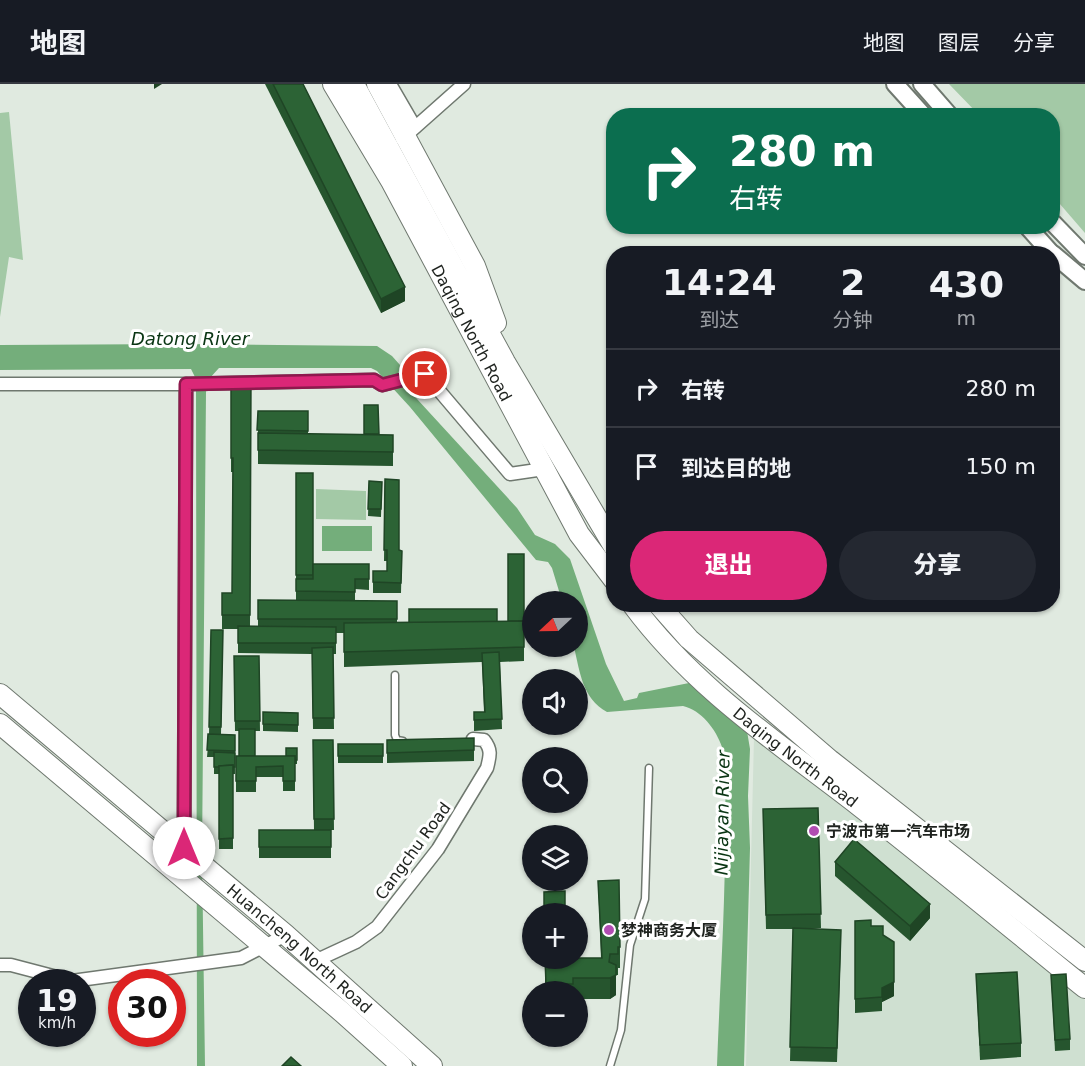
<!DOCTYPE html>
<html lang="zh">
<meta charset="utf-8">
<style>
:root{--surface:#171b24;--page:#242831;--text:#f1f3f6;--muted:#9ea1a6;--line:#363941;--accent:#db2777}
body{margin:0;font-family:"DejaVu Sans","Noto Sans SC",sans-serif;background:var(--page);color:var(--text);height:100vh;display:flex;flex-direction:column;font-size:22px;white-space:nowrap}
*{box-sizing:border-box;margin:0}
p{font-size:20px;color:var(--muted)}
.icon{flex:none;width:33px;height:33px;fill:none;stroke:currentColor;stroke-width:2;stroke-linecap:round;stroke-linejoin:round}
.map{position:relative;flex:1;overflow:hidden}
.drawer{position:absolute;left:606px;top:162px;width:454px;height:366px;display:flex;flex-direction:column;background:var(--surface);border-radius:24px;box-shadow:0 2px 4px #0004}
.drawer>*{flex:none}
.top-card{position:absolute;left:606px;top:24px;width:454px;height:126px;border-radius:24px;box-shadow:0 2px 4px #0004;background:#0b6e4f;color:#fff;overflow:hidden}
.needle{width:39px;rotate:248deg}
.fabs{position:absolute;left:522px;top:507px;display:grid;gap:12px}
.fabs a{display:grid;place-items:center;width:66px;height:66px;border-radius:50%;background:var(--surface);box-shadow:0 2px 4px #0004;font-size:30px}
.speed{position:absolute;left:18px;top:885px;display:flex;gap:12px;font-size:30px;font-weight:700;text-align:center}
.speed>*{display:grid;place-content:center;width:78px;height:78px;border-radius:50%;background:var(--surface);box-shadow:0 2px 4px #0004;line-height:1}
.speed small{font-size:15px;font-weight:400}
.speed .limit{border:9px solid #d22;background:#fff;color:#111}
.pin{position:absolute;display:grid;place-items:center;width:51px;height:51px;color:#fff;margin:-26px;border:3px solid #fff;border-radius:50%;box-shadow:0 2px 6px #0007}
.me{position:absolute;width:66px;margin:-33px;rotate:0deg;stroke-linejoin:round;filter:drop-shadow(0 0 4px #0008)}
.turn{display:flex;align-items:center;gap:21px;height:126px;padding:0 24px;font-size:27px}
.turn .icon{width:78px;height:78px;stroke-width:2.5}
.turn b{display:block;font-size:42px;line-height:51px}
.eta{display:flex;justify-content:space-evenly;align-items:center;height:102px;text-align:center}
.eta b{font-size:36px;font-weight:800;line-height:42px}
.primary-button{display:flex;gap:12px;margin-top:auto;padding:12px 24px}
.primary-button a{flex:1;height:69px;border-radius:36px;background:var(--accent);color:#fff;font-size:24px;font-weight:800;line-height:69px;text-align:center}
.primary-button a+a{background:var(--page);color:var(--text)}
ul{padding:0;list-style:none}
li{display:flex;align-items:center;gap:18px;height:78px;padding:0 24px;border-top:2px solid var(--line)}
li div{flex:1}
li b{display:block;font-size:22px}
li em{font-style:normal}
header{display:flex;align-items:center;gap:36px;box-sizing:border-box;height:84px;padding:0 30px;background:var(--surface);border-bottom:2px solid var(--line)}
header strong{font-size:28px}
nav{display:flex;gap:33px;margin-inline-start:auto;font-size:21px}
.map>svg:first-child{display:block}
</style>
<header>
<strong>地图</strong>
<nav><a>地图</a><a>图层</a><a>分享</a></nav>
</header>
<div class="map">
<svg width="1085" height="982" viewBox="0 0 1085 982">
<rect width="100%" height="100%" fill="#e0eae0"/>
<path fill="#cfe0d1" d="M754 653 999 842 1085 916V982H746Z"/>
<g fill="#a3c9a6">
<path d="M949 0H1085V149L1053 112V32L979 31Z"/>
<path d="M9 28 23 176 9 173 0 233V29Z"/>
<path d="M316 405 366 407V436L316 435Z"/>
</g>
<g fill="#74ae7b">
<path d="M185 260 377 262 392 272 400 281 398 292 406 303 517 424 535 451 555 460 570 475 606 580 624 617 637 614 639 609 689 599 747 647 750 665 748 712 750 764 744 982H717C720 898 726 815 725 731 725 710 729 683 722 663 716 645 701 626 683 622L607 628C582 614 580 588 574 563L578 562V518L562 517 552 484 548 478 536 476 410 323 377 287 371 284H219L209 295 206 308 202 772 205 982H197L196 295 191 285 0 286V261Z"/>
<rect x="322" y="442" width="50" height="25"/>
</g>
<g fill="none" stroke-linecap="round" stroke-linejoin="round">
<g stroke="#6f786f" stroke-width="9">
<g id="lane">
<path d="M395 591V651L397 656 403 657"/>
<path d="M610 982 621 946 630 861 645 815 649 684"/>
</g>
</g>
<g stroke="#6f786f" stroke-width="15">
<g id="street">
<path d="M390 0 415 43"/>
<path d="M402 55 464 0"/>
<path d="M0 300H186L184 764"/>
<path d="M186 300 374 296 382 301 425 290 510 390 544 385"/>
<path d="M315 877 356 858 377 843 438 765 487 684C490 672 492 666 484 656L473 655"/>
<path d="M0 881H11L72 897 241 874 286 851"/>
</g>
</g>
<g stroke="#6f786f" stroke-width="20">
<g id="secondary">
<path d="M895 0 924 32"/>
<path d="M922 0 950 32"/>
<path d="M1053 139 1085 172"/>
<path d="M1027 142 1052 170"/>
<path d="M1053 170 1085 197"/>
</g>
</g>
<g stroke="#6f786f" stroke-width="22">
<g id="primary">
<path id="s1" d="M333 0 391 97 579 450 614 496"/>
<path d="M354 0 505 278 614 463"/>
<path d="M377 0 475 182 496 239"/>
<path id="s2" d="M632 520C693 603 778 659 858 721 935 781 1010 843 1085 904"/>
<path d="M658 520 689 555 830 676 1085 877"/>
<path id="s3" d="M0 610 286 851 432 982"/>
<path d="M0 640 343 929 402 982"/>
</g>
</g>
<use href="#lane" stroke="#fff" stroke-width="6"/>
<use href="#street" stroke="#fff" stroke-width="12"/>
<use href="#secondary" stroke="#fff" stroke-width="16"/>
<use href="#primary" stroke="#fff" stroke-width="20"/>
</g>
<g fill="#26552e">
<path d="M265 0H303L405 217 381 229Z"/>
<path d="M231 294 251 295 250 542H258V516L296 517V389L313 480H369V506L355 505V517H397V539L508 538 524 470V577L500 578 502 645 474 647V628H484L482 578 344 583V549H336V570H333L334 645H313L312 570 238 569V545H222V509H232L233 388H231Z"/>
<path d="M258 327H308V350L393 351V382L258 380Z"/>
<path d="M385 395 399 467H402L401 509H373V487H387V477H384Z"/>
<path d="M369 397 382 398 381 433 368 432Z"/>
<path d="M211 546H223L221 650 235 651V690H233V765H219V690H214V673H207L209 650Z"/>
<path d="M234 572H259L260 647H255V672H286L297 664V680H295V707H283V693H256V708H236V672H239V647H235Z"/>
<path d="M263 628 298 629V648L263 647Z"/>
<path d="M474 654V677L387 679V656Z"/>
<path d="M313 656H333L334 746H331V774H259V746H314Z"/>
<rect x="338" y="660" width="45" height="19"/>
<path d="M818 724 821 844 810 845 841 860 837 978 790 977 793 845H766L763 725Z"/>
<path d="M835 778 930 834 910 857 835 792Z"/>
<path d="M598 797 620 863V884H618V891H616V911L610 915H578V908H545V874H601Z"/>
<path d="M855 837 871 842 883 851 894 912 882 918V927L855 929Z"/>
<path d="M976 890 1021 959V973L980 976Z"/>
<path d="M1051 891 1070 955V966L1055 967Z"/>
</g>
<g fill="#1f4525">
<path d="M154 0H162L154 5Z"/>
<path d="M405 203V217L381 229V215Z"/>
<path d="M930 820V834L910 857V842Z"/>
<path d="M616 891V911L610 915V894Z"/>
<path d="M894 898V912L882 918V904Z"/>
</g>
<g fill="#2c6335" stroke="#1f4525" stroke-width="1.5">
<path d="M273 0H303L405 203 381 215Z"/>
<path d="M231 294 251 295 250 531H222V509H232L233 374H231Z"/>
<path d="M364 321H378L379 350H364Z"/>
<path d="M258 327H308V347L257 346Z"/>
<path d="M258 349 393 351V368L258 366Z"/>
<rect x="296" y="389" width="17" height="102"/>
<path d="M385 395 399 396V466L402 467 401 499 373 498V487H387V466H384Z"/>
<path d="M369 397 382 398 381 425H368Z"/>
<rect x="508" y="470" width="16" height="67"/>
<path d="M313 480H369V495H355V508L296 507V495H313Z"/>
<path d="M258 516 397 517V535H258Z"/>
<path d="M409 525H497V538L409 539Z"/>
<path d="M524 537V563L344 568V539Z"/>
<path d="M238 542 336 543V559H238Z"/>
<path d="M211 546H223L221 643H209Z"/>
<path d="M333 563 334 634H313L312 564Z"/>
<path d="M499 568 502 635 474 636V628H485L482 569Z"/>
<path d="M234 572H259L260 637H235Z"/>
<path d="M263 628 298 629V641L263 640Z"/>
<rect x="239" y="645" width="16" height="27"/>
<path d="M208 650 235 651V667L207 666Z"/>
<path d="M474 654V666L387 669V656Z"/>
<path d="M313 656H333L334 735H314Z"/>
<rect x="338" y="660" width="45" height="12"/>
<path d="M286 664H297V676H295V672H286Z"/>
<path d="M214 668 235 669V683H233V681L219 682V683H214Z"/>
<path d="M236 672H295V697H283V682L256 683V697H236Z"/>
<path d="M233 681V754L219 755V682Z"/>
<path d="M818 724 821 830 766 831 763 725Z"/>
<rect x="259" y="746" width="72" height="17"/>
<path d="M854 755 930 820 910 842 835 778Z"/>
<path d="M619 796 620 863H618V870H610L609 878 616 881V891L610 894H573V900H546L545 874H602L598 797Z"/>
<path d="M565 807V830H544V808Z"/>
<path d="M871 836V842H883V851L894 858V898L882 904V913L855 915V837Z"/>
<path d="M793 844 841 846 837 964 790 963Z"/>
<path d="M1017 888 1021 959 980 961 976 890Z"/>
<path d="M1066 890 1070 955 1055 956 1051 891Z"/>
<path d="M291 973 301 982H282Z"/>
</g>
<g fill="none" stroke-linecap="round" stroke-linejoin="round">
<g stroke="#8e194d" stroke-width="15">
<path id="route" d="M184 764 186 300 374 296 382 301 425 290"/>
</g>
<use href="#route" stroke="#db2777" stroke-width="10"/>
</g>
<g fill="#b14db2" stroke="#fff" stroke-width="2">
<circle cx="814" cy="747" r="6"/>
<circle cx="609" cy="846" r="6"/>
</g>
<g text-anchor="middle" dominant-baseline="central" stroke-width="6" stroke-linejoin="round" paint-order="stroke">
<g font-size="16" fill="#1e221e" stroke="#fff">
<text stroke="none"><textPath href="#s1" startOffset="285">Daqing North Road</textPath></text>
<text stroke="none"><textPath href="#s2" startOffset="225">Daqing North Road</textPath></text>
<text transform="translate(413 767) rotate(-54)">Cangchu Road</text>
<text stroke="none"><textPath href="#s3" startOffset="393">Huancheng North Road</textPath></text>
</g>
<g font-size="16" font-weight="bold" fill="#1e221e" stroke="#fff" text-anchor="start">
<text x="826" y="747">宁波市第一汽车市场</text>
<text x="621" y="846">梦神商务大厦</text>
</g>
<g font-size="18" font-style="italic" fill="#093513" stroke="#fff">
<text x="190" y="254">Datong River</text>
<text transform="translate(722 729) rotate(-89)">Nijiayan River</text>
</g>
</g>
</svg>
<div class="fabs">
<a><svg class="needle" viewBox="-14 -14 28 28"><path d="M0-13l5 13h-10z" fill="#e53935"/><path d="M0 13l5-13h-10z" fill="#9ea1a6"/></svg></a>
<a><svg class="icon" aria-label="sound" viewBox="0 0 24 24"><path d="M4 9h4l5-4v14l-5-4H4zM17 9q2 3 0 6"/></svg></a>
<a><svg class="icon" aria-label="search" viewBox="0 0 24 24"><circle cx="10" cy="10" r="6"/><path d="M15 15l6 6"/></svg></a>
<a><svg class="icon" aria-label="layers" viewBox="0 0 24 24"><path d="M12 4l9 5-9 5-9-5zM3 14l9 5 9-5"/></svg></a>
<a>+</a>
<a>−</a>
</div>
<div class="speed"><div>19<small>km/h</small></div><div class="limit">30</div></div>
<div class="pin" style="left:425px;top:290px;background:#d93025"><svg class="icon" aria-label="arrive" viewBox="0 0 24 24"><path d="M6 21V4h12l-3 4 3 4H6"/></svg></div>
<svg class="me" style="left:184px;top:764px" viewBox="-20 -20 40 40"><circle r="19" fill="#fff"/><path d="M0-13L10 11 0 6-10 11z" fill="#db2777"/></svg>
<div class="top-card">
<div class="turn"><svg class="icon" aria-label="right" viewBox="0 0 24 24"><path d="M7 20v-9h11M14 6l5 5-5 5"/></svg><div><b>280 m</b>右转</div></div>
</div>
<section class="drawer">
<div class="eta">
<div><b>14:24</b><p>到达</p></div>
<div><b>2</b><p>分钟</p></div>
<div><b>430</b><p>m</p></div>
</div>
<ul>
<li><svg class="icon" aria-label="right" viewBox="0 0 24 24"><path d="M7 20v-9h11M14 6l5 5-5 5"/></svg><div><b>右转</b></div><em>280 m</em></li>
<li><svg class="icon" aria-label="arrive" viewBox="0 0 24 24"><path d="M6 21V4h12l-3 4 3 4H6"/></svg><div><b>到达目的地</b></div><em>150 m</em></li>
</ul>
<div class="primary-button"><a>退出</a><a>分享</a></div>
</section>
</div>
